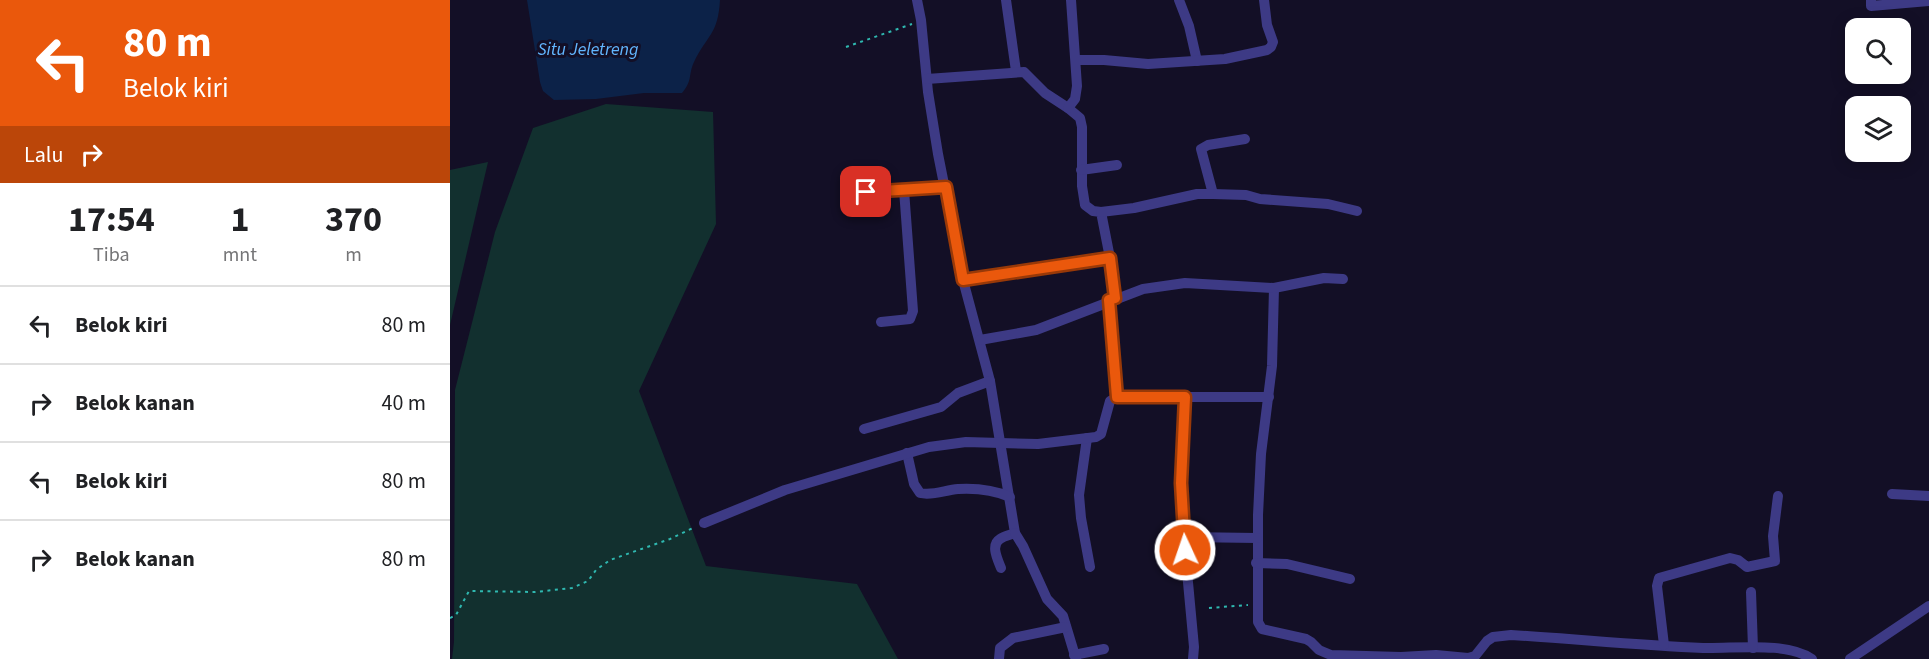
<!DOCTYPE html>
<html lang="id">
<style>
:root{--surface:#fff;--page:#f2f2f2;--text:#202124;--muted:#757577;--line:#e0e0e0}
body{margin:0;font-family:"Source Sans 3",sans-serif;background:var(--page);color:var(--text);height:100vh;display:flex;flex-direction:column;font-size:22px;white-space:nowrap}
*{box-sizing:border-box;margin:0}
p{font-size:20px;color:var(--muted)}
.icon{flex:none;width:33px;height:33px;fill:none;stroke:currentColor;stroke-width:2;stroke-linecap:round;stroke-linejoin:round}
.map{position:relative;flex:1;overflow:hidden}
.drawer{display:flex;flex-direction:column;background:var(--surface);width:450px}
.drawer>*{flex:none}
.guide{background:#ea580c;color:#fff;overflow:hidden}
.fabs{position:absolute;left:1395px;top:18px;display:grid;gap:12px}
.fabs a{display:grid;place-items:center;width:66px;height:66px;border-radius:12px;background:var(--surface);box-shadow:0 3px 15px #0003;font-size:30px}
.pin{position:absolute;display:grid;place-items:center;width:51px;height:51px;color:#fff;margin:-26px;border-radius:12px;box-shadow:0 3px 9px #0006}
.me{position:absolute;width:66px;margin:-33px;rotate:357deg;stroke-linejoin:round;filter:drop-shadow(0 0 4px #0008)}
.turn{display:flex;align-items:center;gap:21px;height:126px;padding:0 24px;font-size:27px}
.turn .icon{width:78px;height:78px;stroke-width:2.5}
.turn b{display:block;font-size:42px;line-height:51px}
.then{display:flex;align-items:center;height:57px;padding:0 24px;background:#0003;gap:12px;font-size:22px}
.eta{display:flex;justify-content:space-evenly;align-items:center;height:102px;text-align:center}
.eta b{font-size:36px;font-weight:700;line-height:42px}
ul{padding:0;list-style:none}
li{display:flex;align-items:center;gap:18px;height:78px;padding:0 24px;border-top:2px solid var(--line)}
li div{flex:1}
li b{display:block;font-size:22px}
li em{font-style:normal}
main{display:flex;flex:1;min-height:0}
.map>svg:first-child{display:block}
</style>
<main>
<section class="drawer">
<div class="guide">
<div class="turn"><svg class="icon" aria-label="left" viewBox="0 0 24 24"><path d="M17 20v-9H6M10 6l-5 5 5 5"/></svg><div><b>80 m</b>Belok kiri</div></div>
<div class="then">Lalu<svg class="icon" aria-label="right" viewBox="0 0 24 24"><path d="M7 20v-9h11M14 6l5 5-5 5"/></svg></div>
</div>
<div class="eta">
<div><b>17:54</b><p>Tiba</p></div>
<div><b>1</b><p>mnt</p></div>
<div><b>370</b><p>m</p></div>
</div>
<ul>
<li><svg class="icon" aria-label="left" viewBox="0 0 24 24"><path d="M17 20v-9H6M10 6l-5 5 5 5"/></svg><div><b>Belok kiri</b></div><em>80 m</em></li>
<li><svg class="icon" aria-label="right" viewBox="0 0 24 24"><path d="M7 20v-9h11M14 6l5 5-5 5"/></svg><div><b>Belok kanan</b></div><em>40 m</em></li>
<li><svg class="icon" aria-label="left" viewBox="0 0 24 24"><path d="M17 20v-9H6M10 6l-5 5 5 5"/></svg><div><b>Belok kiri</b></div><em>80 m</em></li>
<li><svg class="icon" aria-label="right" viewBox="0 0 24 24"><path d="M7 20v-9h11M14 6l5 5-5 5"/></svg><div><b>Belok kanan</b></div><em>80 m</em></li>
</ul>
</section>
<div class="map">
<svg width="1479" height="659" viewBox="0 0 1479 659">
<rect width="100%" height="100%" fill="#130f26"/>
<g fill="#12302f">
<path d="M156 104 263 112 266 224 189 391 256 566 407 584 448 659H2L4 642 5 390 45 232 83 128Z"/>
<path d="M38 162 0 325V170Z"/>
</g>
<path fill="#0c2248" d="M77 0H270C268 35 257 35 244 62 238 75 243 80 232 93H194L146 99 104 100 93 91 90 82Z"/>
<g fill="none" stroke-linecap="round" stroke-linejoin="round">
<g stroke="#2fb8b0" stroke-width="2" stroke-dasharray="3 4.5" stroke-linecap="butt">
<path d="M396 47 462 24"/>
<path d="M759 608 798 605"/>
<path d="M0 618 6 615 19 591 85 592 122 588 138 581 146 570 160 560 220 539 243 528"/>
</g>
<g stroke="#3d3a85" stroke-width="10">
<path d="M467 0 471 20 478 92 488 154 513 280 540 381 565 533C560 535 554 536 550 539 540 545 548 560 551 568"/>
<path d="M556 0 566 71"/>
<path d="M729 0 739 26 747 61"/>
<path d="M1421 0V6L1479 1"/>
<path d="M626 60H654L698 64 775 59 817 50 821 47 823 42 817 25 814 0"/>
<path d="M477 79 574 72 595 93 618 108 630 118 632 127V186L635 205 643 211 651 212 660 258 665 299"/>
<path d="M618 108 625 99 627 86 621 0"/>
<path d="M631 170 667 165"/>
<path d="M416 192 496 187"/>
<path d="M763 194 751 149 758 145 795 139"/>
<path d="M651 212 684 208 747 194H763L796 195 810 199 878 204 907 211"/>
<path d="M513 280 660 258"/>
<path d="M824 288 822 366 811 454 808 515V622L812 629 856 639 861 642 869 650 881 655 951 657 986 655 1018 658 1025 656 1037 641 1043 637 1061 635C1125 639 1189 645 1253 648 1284 649 1336 641 1362 659"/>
<path d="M659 300 667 397"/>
<path d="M431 322 460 319 463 311 454 190"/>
<path d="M530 340 586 330 693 289 735 283 824 288 874 278 893 279"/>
<path d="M735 397 731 483 735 550 744 647 743 659"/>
<path d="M414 429 491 407 508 393 540 381"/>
<path d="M637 438 629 495 631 518 640 567"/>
<path d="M457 453 464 484 470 493C483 496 495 490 508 489 526 488 544 490 560 497"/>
<path d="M1442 494 1479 496"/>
<path d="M254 523 335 490 479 447 516 442 588 444 646 437 651 434 660 401 667 397H819"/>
<path d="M565 533 573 546 597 599 613 616 626 659"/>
<path d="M734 537 807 538"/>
<path d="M806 563 837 564 900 579"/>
<path d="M1301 592 1303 648"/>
<path d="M1214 645 1207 586 1209 578 1280 558 1288 560 1297 567 1325 561 1323 536 1328 496"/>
<path d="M624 655 654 649"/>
<path d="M549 659 550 648 563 638 616 627"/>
<path d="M1400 659 1479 606"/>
</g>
</g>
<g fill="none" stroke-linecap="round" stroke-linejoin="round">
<g stroke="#983908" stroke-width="15">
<path id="route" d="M416 192 496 187 513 280 660 258 665 298 659 300 667 397H735L731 483 735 550"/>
</g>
<use href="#route" stroke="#ea580c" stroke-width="10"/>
</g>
<g text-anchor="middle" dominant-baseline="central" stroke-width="6" stroke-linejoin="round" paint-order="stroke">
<g font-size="18" font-style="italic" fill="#62b6ff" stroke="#130f26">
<text x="138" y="49">Situ Jeletreng</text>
</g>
</g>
</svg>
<div class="fabs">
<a><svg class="icon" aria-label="search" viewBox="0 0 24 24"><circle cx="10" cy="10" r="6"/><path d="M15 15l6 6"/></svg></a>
<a><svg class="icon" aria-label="layers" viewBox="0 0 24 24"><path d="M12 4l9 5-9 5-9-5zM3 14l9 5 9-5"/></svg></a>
</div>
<div class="pin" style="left:416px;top:192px;background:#d93025"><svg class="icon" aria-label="arrive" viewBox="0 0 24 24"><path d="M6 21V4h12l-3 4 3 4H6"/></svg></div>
<svg class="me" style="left:735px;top:550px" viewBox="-20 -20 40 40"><circle r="17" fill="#ea580c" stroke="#fff" stroke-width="3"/><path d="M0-11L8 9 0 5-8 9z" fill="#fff"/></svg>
</div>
</main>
